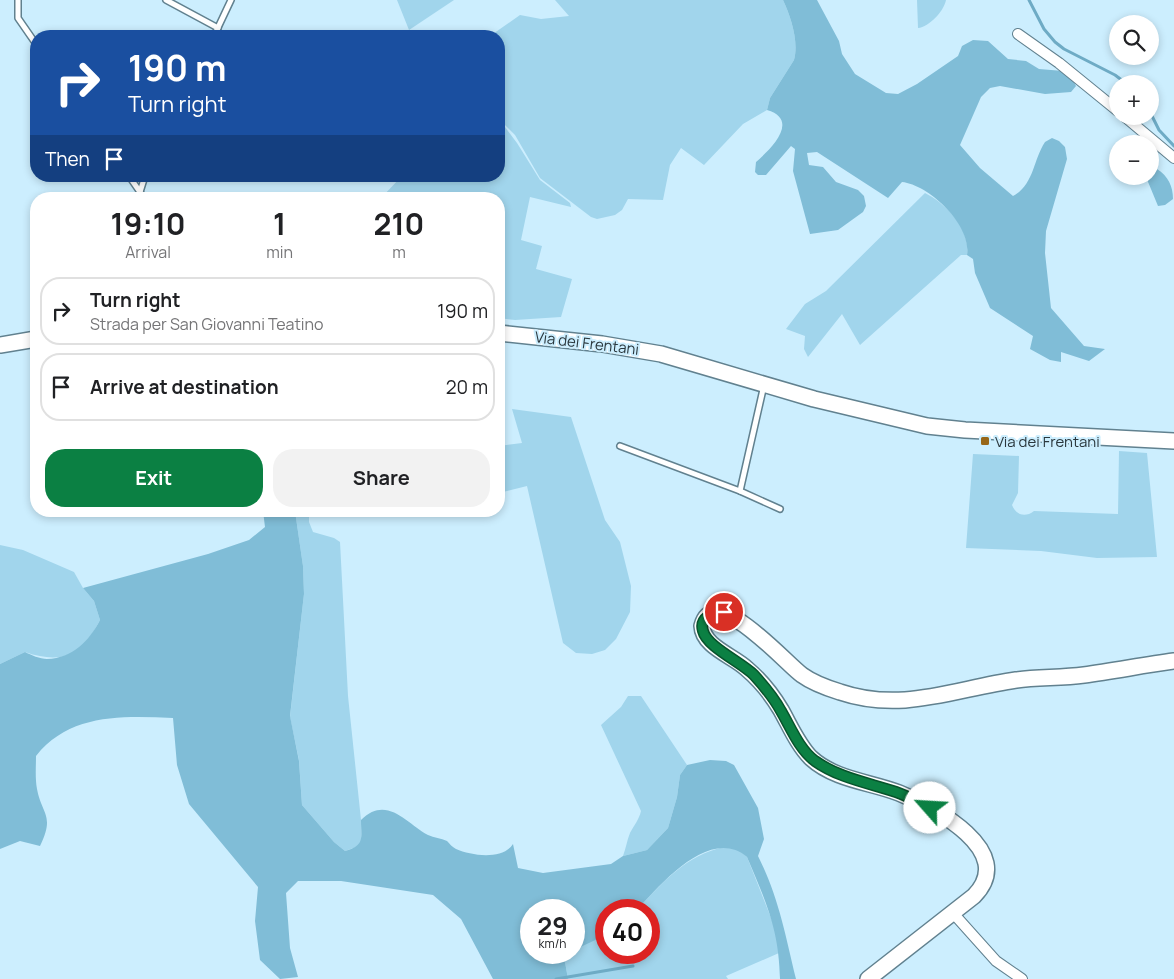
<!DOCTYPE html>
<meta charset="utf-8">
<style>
:root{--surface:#fff;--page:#f2f2f2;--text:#202124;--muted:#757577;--line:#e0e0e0;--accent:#0b8043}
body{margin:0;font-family:Manrope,sans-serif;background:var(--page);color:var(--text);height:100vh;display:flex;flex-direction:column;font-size:19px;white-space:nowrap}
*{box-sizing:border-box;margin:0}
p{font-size:16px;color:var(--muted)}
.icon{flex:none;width:28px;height:28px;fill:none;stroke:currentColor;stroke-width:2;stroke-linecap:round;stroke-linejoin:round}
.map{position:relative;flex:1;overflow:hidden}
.drawer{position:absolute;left:30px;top:192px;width:475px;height:325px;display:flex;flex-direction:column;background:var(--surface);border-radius:20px;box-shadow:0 2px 8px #0003}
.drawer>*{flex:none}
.banner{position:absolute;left:30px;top:30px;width:475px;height:152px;border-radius:20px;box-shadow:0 2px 8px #0003;background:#1a4fa0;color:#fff;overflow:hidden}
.tools{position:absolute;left:1109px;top:15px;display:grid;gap:10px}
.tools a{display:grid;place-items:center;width:50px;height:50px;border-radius:50%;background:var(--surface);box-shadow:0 2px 8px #0003;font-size:25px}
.speed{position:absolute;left:520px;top:899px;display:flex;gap:10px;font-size:25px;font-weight:700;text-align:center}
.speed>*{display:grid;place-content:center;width:65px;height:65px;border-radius:50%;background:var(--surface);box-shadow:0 2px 8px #0003;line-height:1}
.speed small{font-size:12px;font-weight:400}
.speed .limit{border:8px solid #d22;background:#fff;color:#111}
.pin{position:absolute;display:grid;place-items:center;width:42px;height:42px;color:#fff;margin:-21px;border:2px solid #fff;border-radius:50%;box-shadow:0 1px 5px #0007}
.me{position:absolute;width:55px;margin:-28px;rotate:296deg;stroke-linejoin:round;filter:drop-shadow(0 0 4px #0008)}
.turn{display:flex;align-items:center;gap:18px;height:105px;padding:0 15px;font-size:22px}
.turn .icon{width:65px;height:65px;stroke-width:2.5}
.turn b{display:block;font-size:35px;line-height:42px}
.then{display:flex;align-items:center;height:48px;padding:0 15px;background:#0003;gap:10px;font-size:19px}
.eta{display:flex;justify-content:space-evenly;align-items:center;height:85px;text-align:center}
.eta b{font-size:30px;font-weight:700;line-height:35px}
.cta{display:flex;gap:10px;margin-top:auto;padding:10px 15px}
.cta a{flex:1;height:58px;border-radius:20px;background:var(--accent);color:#fff;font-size:20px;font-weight:700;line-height:58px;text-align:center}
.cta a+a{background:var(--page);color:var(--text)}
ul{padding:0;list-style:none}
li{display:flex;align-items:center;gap:15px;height:68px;margin:0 10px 8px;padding:0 5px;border:2px solid var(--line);border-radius:20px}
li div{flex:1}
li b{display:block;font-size:19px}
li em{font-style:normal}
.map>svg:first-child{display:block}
</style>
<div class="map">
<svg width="1174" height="979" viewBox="0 0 1174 979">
<rect width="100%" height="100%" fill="#cceefe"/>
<g fill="#a1d5ec">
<path d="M397 0H454L409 30Z"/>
<path d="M555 0H783C791 17 799 42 794 60L770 98 767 110 743 124 704 165 681 148 670 165 663 200 628 199 622 210 615 215 597 219 591 217 540 178 515 135 499 119 517 143 540 180 570 203 571 207 530 197 521 240 542 246 536 269 572 279 561 317 515 320 499 318V199H380L402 176H499V36H490L520 15 541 19 569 16Z"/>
<path d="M917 0H946C944 11 929 27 918 28Z"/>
<path d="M925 193C945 203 971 229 967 255H961L860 345 842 314 808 357 804 349 805 336 786 329 805 304 826 291Z"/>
<path d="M512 409 571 417 605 520 620 542 631 586 630 612 616 639 605 650 592 654 576 653 563 643 527 486 499 493V446L522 443Z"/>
<path d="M1119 451 1147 453 1157 557 1097 558 1041 551 966 548 973 454 1019 456 1018 493 1012 505C1016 515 1025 518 1034 511L1118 514Z"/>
<path d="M295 511H309V522L313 532 334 538 340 542 348 696 361 820V843L359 846 345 851 334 842 302 805 299 760 290 717 304 594 303 566Z"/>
<path d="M0 545 23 550 74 572 83 588 94 601 100 620C82 655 63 665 25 652L0 664Z"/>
<path d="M628 696H641L687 765 680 775 677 797 668 828 647 850 623 856C626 848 627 840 630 833 634 825 639 820 641 811L601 725 621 707Z"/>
<path d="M724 847 738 849 747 857 775 928 779 953 726 976 728 979H568L565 962C574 948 589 940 606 935V952H649V910H637C662 883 686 855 724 847Z"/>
</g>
<g fill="#80bdd7">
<path d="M783 0H817L839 41 842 54 855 74 886 93 898 94 917 84 958 56 962 46 973 40 988 41 1008 59 1026 61 1039 69 1063 71 1071 76 1076 86 1071 92 1045 94 1000 86 990 88 981 97 960 145 980 168 1013 196C1034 185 1033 160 1045 142L1052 138 1059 141 1065 147 1067 159 1046 231 1045 253 1051 308 1084 346 1105 349 1089 361 1061 352V362L1050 360 1030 349 1033 336 990 308 975 273 973 259 967 255C972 226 930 185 902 182L888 198 817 152 807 153 809 165 823 167 836 182 858 190 864 196 866 206 863 212 838 230 810 234 793 171 795 149 791 146 766 175H758L755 172 756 162C770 150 801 120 767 110L770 98 794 60C799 42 791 17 783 0Z"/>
<path d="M1157 169C1168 176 1173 186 1173 199L1165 205 1158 206 1146 177 1150 176V171Z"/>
<path d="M263 511H295L303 566 304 594 290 716 299 761 302 805 334 842 345 851C365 845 361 839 361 820 387 794 407 824 428 835 434 838 441 838 447 841 450 844 452 847 456 849 472 856 503 860 513 844L518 868 543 873 611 864 623 856 647 850 668 828 677 797 680 775 687 765 710 760 726 761 734 765 758 808 764 839 758 856C779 898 785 934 796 979H780C779 929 766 902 747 857 710 826 661 884 637 910H606V935L574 950V910H531V952L571 953 565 962 568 979H493L461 919 433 895 341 881H298L286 893 290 948 298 977 280 979 260 960 255 921 258 887 189 804 177 765 173 718C123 716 70 713 36 756 36 767 35 778 37 789 42 815 55 815 40 846L20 841 0 849V664L25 652C31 655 40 659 47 659 73 658 89 641 100 620L94 601 83 588 208 554 249 540 265 527Z"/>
</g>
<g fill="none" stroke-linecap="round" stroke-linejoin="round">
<g stroke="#6eabc5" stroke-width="3">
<path d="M1029 0 1044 29 1055 42 1064 49 1115 75 1127 84"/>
<path d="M1150 112 1159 130 1174 146"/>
<path d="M556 979 633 966"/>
</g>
<g stroke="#61818f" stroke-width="8">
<g id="lane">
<path d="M18 0V18L36 44"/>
<path d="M166 0 218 28"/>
<path d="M214 36 231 0"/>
<path d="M129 176 140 192"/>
<path d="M145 176 140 192 145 199"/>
<path d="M620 446 740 491 764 385"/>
<path d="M740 491 780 509"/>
</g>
</g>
<g stroke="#61818f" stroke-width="12">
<g id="street">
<path d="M1018 34 1059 63 1118 111"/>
<path d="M1124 116 1174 158"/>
<path d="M953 913 996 961 1022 979"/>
</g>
</g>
<g stroke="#61818f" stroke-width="18">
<g id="secondary">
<path d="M499 333 602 344 661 354 814 399 927 426 965 430 1174 441"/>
<path d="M0 345 36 339"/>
<path d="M868 979 974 896C1018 851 935 808 899 793 871 782 835 780 811 758 798 745 790 726 781 710 772 695 760 680 747 669 734 656 703 647 702 626 714 580 787 665 802 675 813 683 827 688 840 692 902 713 954 689 1016 680 1038 677 1061 678 1084 675 1114 671 1144 665 1174 661"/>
</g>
</g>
<use href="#lane" stroke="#fff" stroke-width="5"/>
<use href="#street" stroke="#fff" stroke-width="10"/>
<use href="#secondary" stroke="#fff" stroke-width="15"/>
</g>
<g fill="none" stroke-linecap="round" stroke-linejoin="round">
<g stroke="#07532c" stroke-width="12">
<path id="route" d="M724 612C713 611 699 618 703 631 707 647 741 662 754 675 764 686 774 698 781 711 791 728 799 749 815 761 839 778 869 783 896 792 908 796 919 803 930 808"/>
</g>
<use href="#route" stroke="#0b8043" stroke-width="9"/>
</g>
<rect fill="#976618" stroke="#cceefe" stroke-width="2" x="980" y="436" width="10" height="10" rx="2.5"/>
<g text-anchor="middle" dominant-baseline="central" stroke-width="4" stroke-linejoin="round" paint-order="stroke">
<g font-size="15" fill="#2a373d" stroke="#cceefe">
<text transform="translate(587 343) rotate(7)">Via dei Frentani</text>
</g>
<g font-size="15" fill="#2a373d" stroke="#cceefe" text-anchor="start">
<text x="995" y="441">Via dei Frentani</text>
</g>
</g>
</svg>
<div class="tools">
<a><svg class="icon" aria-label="search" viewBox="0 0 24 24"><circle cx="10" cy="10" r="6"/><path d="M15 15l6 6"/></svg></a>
<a>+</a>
<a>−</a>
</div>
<div class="speed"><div>29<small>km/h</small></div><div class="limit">40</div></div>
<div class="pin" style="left:724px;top:612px;background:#d93025"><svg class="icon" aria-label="arrive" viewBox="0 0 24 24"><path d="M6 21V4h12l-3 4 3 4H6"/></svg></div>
<svg class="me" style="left:930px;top:808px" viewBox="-20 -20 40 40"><circle r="19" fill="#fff"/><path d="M0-13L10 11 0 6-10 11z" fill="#0b8043"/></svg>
<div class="banner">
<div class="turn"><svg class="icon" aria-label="right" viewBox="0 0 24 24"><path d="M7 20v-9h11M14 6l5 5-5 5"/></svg><div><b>190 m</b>Turn right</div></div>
<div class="then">Then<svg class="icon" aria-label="arrive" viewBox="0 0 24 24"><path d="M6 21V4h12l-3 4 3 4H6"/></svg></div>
</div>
<section class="drawer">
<div class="eta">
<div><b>19:10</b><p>Arrival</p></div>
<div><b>1</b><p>min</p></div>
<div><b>210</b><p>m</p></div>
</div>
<ul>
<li><svg class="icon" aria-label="right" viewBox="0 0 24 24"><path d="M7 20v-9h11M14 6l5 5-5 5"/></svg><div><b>Turn right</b><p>Strada per San Giovanni Teatino</p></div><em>190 m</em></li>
<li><svg class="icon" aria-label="arrive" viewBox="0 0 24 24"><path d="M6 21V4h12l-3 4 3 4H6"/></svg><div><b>Arrive at destination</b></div><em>20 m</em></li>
</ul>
<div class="cta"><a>Exit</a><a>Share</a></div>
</section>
</div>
